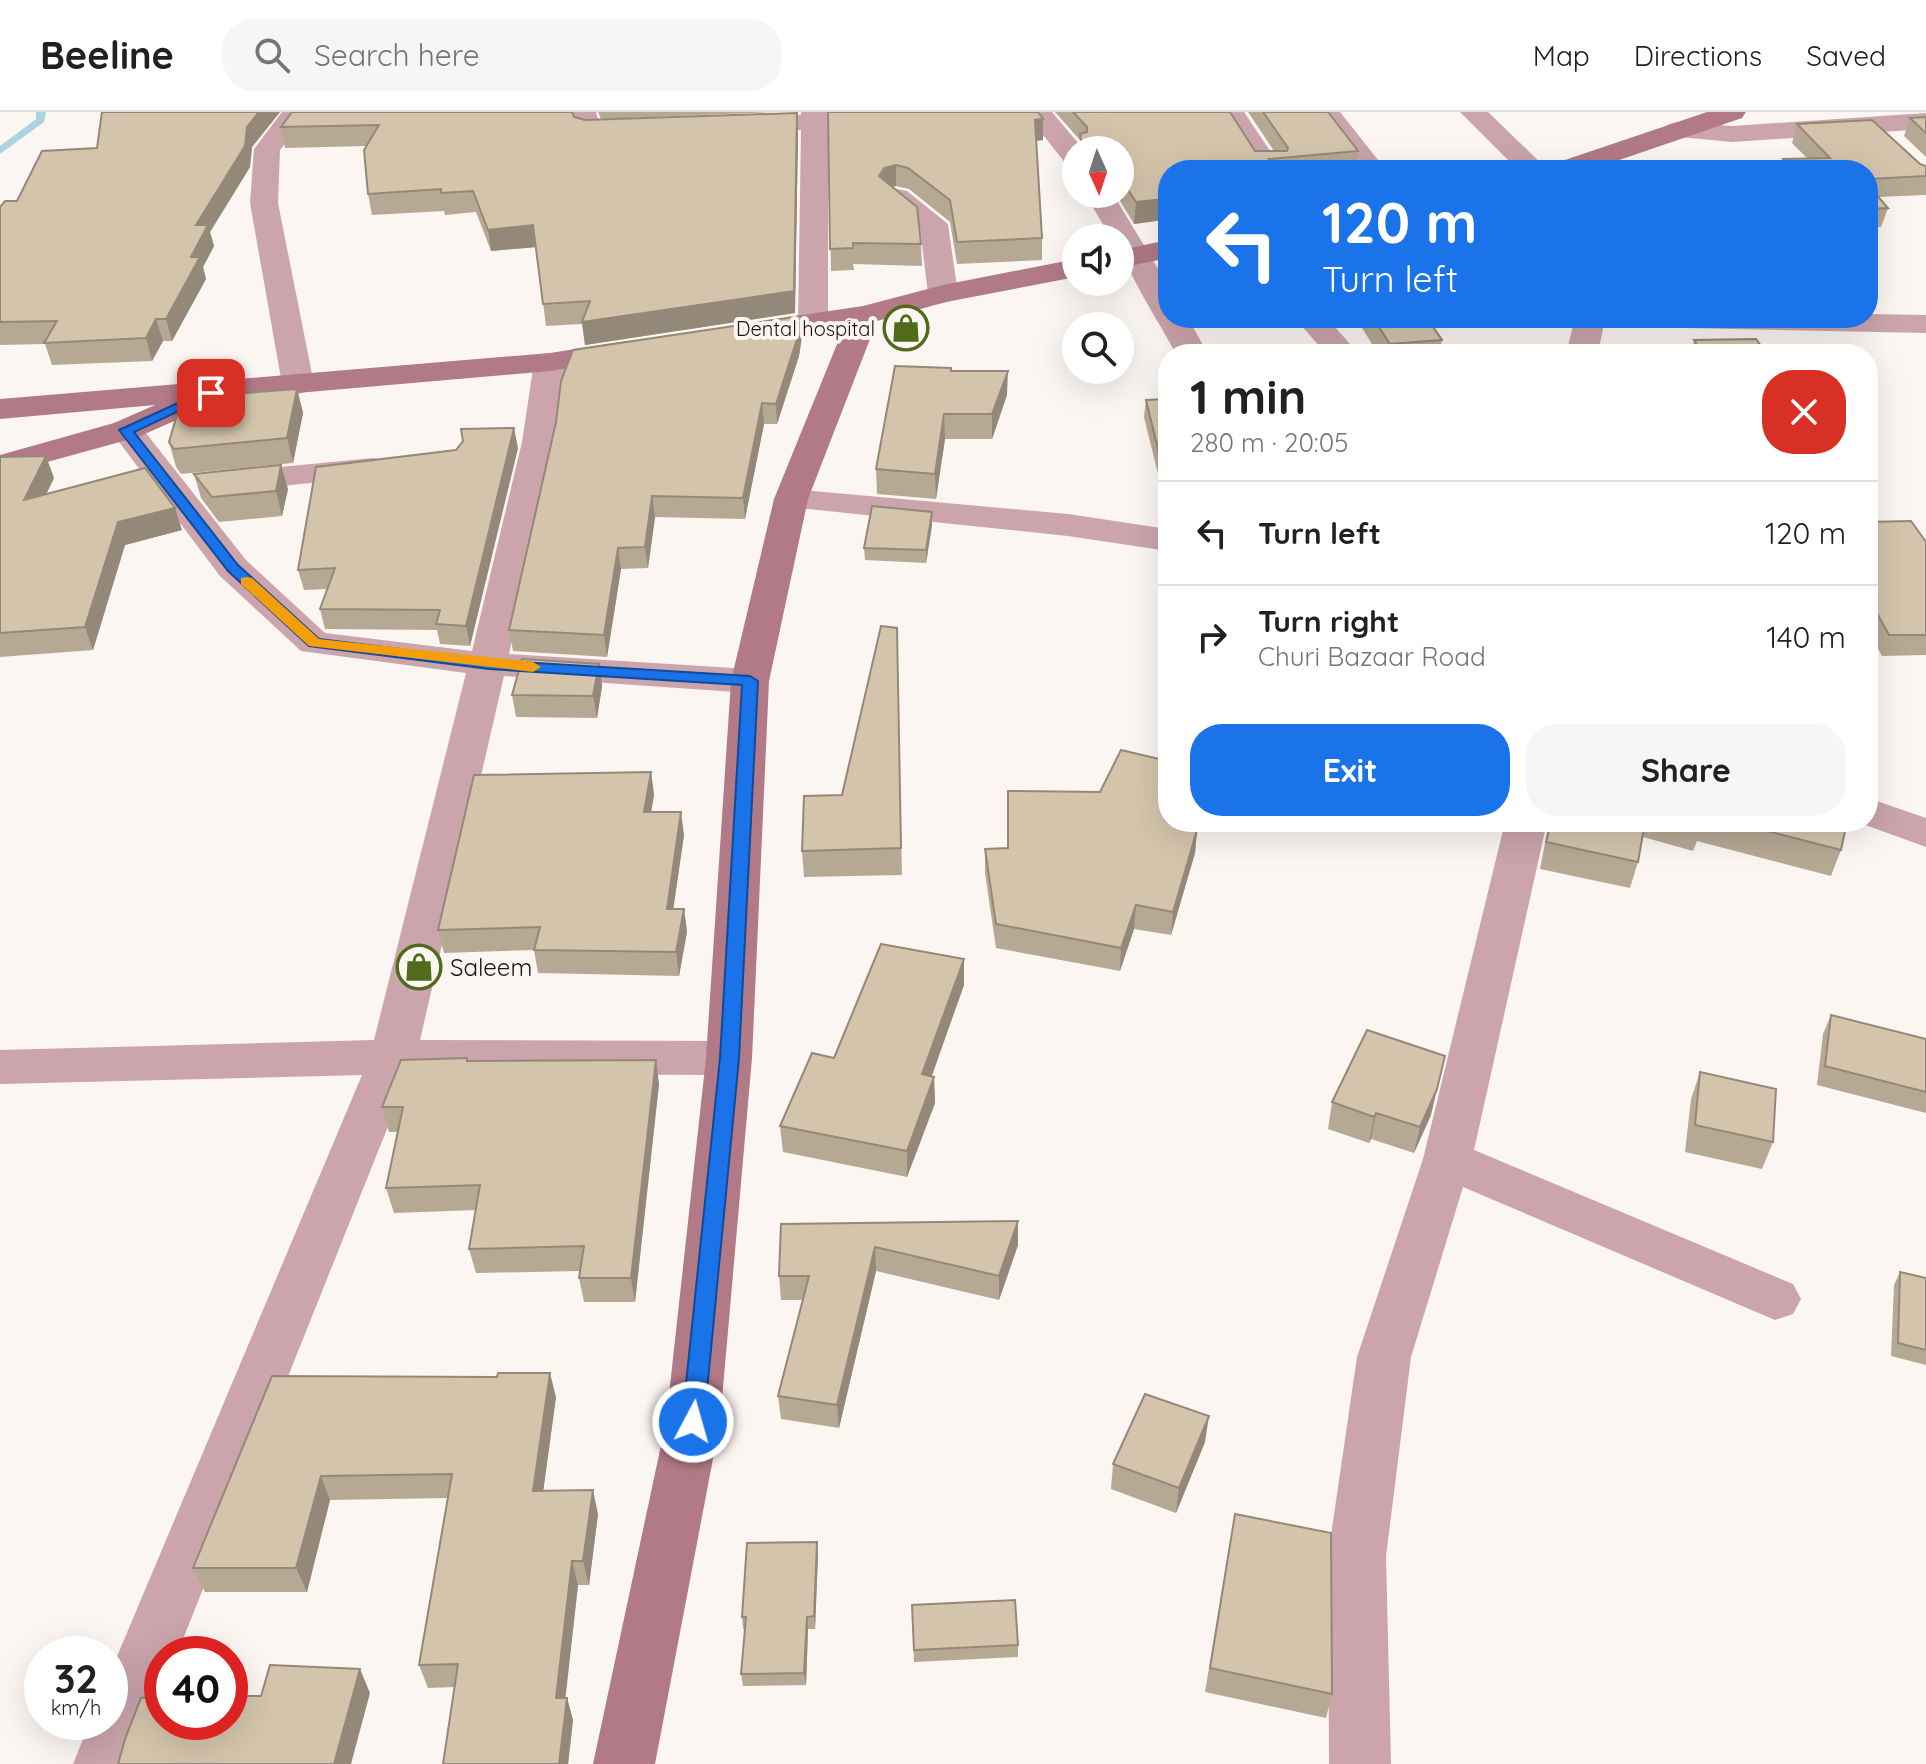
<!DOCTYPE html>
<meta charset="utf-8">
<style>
:root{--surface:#fff;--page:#f6f6f6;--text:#202124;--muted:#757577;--line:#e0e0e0;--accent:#1a73e8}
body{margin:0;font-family:Quicksand,sans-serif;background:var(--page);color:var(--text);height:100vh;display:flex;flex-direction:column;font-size:30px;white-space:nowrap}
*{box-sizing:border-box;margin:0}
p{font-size:26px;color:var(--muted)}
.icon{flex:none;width:44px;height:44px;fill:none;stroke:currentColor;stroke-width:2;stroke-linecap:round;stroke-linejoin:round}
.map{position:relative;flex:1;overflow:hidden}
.drawer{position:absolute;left:1158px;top:232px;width:720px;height:488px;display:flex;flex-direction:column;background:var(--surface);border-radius:32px;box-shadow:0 8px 32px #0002}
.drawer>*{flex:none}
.top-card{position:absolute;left:1158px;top:48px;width:720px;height:168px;border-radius:32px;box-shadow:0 8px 32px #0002;background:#1a73e8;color:#fff;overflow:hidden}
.needle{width:52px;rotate:177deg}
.controls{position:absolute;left:1062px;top:24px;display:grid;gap:16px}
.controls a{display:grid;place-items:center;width:72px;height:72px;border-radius:50%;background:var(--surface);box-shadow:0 8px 32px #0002;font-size:40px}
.speed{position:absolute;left:24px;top:1524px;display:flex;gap:16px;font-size:40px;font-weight:700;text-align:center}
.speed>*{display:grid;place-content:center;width:104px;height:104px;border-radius:50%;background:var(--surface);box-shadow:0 8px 32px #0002;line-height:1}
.speed small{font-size:20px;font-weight:400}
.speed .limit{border:12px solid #d22;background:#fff;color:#111}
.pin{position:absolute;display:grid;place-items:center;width:68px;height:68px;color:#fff;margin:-34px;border-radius:16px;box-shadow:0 4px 12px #0006}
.me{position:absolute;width:88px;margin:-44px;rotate:6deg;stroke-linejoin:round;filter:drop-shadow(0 0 6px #0008)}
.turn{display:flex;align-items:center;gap:28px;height:168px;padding:0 32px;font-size:36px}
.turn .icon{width:104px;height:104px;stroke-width:2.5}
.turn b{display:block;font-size:56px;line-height:68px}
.round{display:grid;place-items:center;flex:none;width:84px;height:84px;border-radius:32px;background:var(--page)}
.overview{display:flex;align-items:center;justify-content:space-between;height:136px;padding:0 32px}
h1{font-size:48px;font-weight:800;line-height:60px}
.primary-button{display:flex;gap:16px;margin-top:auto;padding:16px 32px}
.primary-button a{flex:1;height:92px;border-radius:32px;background:var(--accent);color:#fff;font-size:32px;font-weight:800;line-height:92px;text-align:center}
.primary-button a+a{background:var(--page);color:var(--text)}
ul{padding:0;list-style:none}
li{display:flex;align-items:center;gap:24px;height:104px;padding:0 32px;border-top:2px solid var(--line)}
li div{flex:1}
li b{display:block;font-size:30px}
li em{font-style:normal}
header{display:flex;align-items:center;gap:48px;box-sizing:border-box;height:112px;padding:0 40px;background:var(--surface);border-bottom:2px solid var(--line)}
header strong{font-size:38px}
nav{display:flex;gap:44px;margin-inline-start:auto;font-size:28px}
.search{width:560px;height:72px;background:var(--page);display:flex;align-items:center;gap:20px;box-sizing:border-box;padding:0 28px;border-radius:32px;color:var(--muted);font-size:30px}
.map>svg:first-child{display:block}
</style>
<header>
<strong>Beeline</strong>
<div class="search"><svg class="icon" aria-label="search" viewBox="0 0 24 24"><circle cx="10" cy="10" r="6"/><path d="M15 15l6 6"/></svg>Search here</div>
<nav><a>Map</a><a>Directions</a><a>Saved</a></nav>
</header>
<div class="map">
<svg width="1926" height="1652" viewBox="0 0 1926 1652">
<rect width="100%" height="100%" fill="#fcf6f3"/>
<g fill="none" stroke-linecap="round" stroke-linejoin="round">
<path fill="#acd4e0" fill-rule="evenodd" d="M36 0H46L44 10 0 42V34L36 7Z"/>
<g fill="#cba4ac" fill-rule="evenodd">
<path d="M282 0H309L280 38 278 91 314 272 309 279 298 282 287 279 282 272 250 91 254 37Z"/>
<path d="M570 0H596L599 10H646L650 16 646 22C626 27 599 29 579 24Z"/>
<path d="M801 0H827L828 10V211L824 217 813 220 802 217 798 211 801 18 737 21 728 19 724 13 728 7 737 5 801 3Z"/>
<path d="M1025 0H1052L1084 38H1076V54L1066 52Z"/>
<path d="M1218 0H1244L1283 58H1255Z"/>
<path d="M1313 0H1340L1386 58H1358Z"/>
<path d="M1460 0H1488L1548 58H1518Z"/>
<path d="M1926 1V17L1732 30 1669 24 1665 18 1669 12 1678 10 1732 14Z"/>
<path d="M897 77 907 79 948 112 958 182 954 188 943 191 932 188 928 182 920 115 883 85 887 79Z"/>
<path d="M1085 82H1113L1168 173V206H1188L1208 242H1176C1162 214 1120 153 1120 126H1111Z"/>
<path d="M1868 202 1926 203V221L1639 215 1628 212 1624 206H1868Z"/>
<path d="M1295 206H1327L1359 242H1326Z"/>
<path d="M1575 206H1605L1598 242H1566Z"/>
<path d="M550 241 561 243 566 250 556 330 509 542 750 557 764 561 769 569 764 577 750 581 504 564 420 928 729 929 745 934 752 946 745 958 729 963 409 962 177 1542H162V1582L135 1652H73L90 1610H110V1561L362 963 0 972V938L374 928 466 561 301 539 220 464 110 318 114 311 126 308 138 311 246 448 325 521 472 539 522 330 534 250 539 243Z"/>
<path d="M373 346 385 349 390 356 385 363 227 380 215 377 210 370 215 363 227 360Z"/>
<path d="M791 377 1068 402 1168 417V439L1068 424 779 394 774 387 779 380Z"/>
<path d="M1868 686 1926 706V735L1857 710H1868Z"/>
<path d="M1505 710H1547L1474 1038 1793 1172 1801 1187 1793 1202 1775 1208 1463 1075 1411 1245 1386 1444 1391 1652H1329L1328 1444 1357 1245 1423 1047Z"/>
</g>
<g fill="#b27a87" fill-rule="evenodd">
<path d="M1707 0H1746L1742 6 1590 58H1549L1553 52Z"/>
<path d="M1168 128V146L1120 156V138Z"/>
<path d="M1076 147V165L946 190 877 209 808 387 769 569 752 946 720 1310 655 1652H593L666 1310 706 946 731 569 774 387 844 215 742 230 731 228 727 221 731 214 742 212 863 194 943 173Z"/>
<path d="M627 229 638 231 643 238 638 245 550 259 192 290 195 295 190 302 138 325 0 363V343L114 311 155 293 0 307V287L550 241Z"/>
</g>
</g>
<g fill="#b6a994">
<path d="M102 0H280L252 35 250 55 210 120 214 134 203 155 206 167 172 229H163L152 249 52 253 45 232 0 233V95L17 89 97 36Z"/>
<path d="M598 0H774L601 7Z"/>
<path d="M828 0 1043 28 1036 29 1042 126V148L957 152 950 110 909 77 896 74 892 75 921 132 922 154 853 152 854 158 831 159Z"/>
<path d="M1055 0H1230L1255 39H1274L1248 0H1328L1358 39 1356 58H1168V115L1163 108 1134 112 1116 82H1120V38H1079L1080 28Z"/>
<path d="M574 5 585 8 798 21 795 201 585 233 582 212 546 214 536 135 491 139 476 100 445 103 444 99 372 103 368 82 366 34 285 36 281 15Z"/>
<path d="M1926 5V45L1904 24 1910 6Z"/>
<path d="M1797 12 1926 54V83L1878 85 1888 96 1881 115 1868 116V58H1779L1783 47 1807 46 1792 31Z"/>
<path d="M801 204 802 224 799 244 777 312H764L745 407 655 405 648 456 621 457 607 545 513 539 509 518Z"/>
<path d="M1356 206H1427L1442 228 1439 242H1378Z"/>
<path d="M1694 228 1767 242H1691Z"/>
<path d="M951 259 1007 283 992 327H945L936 387 877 382 876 357Z"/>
<path d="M297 277 303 301 293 351 181 362 176 355 169 330Z"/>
<path d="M1168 287V402L1144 305 1146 288Z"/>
<path d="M518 336 470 534 440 532 437 518 325 517 320 497 327 477 304 478 298 458Z"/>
<path d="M0 345 54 366 46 382 182 418 125 433 93 538 0 545Z"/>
<path d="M194 362 288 377 282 404 219 410 201 386Z"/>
<path d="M932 400V413L926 451 865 448 864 436Z"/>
<path d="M1868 410 1926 430V543L1882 544 1868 519Z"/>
<path d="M897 516 902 763 804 765 802 739 842 683Z"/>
<path d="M599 552 602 574 597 606 516 605 512 583Z"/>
<path d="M651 660 654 683 651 700 684 723 673 797H684L687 820 679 864 538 861 534 838 444 841 438 818Z"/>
<path d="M1168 710H1201L1197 718 1195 741 1171 823 1134 817 1120 859 996 836 985 761V737L1008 736Z"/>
<path d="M1549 710H1847L1841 738 1831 764 1697 729 1693 739 1643 725 1638 750 1630 776 1540 757Z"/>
<path d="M964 847V873L931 964 934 965 935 991 907 1065 783 1040 780 1014 834 946Z"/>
<path d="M1831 903 1926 927V1001L1817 973 1823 922Z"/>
<path d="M468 949 659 972 635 1190H584L579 1166 580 1159 476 1161 469 1137 476 1098 394 1101 386 1076 398 1020H389L382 995Z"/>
<path d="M1700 960 1773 1030 1762 1057 1685 1040 1691 987Z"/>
<path d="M1332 990 1431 1003 1414 1041 1371 1027 1369 1031 1328 1017Z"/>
<path d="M781 1112 1018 1133 999 1188 876 1159 839 1316 781 1307 778 1284 803 1188H781L779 1164Z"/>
<path d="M1900 1160 1926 1166V1253L1891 1244 1894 1173Z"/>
<path d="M272 1264 556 1285 543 1379 598 1402 589 1473H578L565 1586H567L573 1608 568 1652H443L455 1575 428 1576 419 1553 448 1386 330 1388 307 1480H205L193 1456Z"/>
<path d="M1205 1330 1176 1401 1111 1377 1113 1352Z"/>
<path d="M1235 1402 1332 1582 1326 1606 1205 1580Z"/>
<path d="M817 1430 818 1443 815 1517H808L806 1573 743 1574 741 1562 745 1517H743L742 1505Z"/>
<path d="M912 1493 1018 1533V1545L914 1550Z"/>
</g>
<g fill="#948978">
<path d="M259 0H280L252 35 250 55 210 120 214 134 203 155 206 167 172 229 166 207 191 145 196 113 247 15Z"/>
<path d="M797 1 798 21 795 201 585 233 582 210Z"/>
<path d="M1043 7V28L1034 29 1035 8Z"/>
<path d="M896 53V74L884 77 879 64 884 56Z"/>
<path d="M1164 87 1163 108 1134 112 1136 90Z"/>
<path d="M533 113 537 135 491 139 488 118Z"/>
<path d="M801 204 802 224 799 244 777 312 776 292Z"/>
<path d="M156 207 163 229 152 249 146 226Z"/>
<path d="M1008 259 1007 283 992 327V302Z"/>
<path d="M297 277 303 301 293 351 287 326Z"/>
<path d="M762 291 764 312 745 407 743 386Z"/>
<path d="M944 302 945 327 936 387 935 362Z"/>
<path d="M514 316 518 336 470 534 466 514Z"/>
<path d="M46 344 54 366 33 410 24 388Z"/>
<path d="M281 353 288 377 282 404 276 379Z"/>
<path d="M652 384 655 405 648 456 645 435Z"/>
<path d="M175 396 182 418 125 433 93 538 85 515 118 410Z"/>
<path d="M932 400V413L926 451V438Z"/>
<path d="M618 436 621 457 607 545 604 523Z"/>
<path d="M599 552 602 574 597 606 593 584Z"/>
<path d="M651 660 654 683 647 723 644 700Z"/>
<path d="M681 700 684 723 670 820 667 797Z"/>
<path d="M1193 710H1201L1187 740 1190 717Z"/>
<path d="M1197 718 1195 741 1171 823 1173 800Z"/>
<path d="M1136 793 1134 817 1120 859 1121 836Z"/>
<path d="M684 797 687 820 679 864 676 840Z"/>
<path d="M964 847V873L923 989 922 962Z"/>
<path d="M1445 944 1431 1003 1414 1041 1420 1015Z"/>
<path d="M656 948 659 972 635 1190 631 1166Z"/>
<path d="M934 965 935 991 907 1065V1039Z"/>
<path d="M1376 1001 1371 1027 1369 1031 1374 1005Z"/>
<path d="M1018 1109V1133L999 1188V1164Z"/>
<path d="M875 1135 876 1159 839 1316 837 1293Z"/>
<path d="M550 1261 556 1285 540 1403 533 1379Z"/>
<path d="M1209 1304 1205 1330 1176 1401 1179 1376Z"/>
<path d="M321 1364 330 1388 307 1480 296 1456Z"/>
<path d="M593 1378 598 1402 589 1473 583 1449Z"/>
<path d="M817 1430 818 1443 815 1517 814 1504Z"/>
<path d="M572 1449 578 1473 563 1608 556 1586Z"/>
<path d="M807 1505 808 1517 806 1573 804 1561Z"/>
<path d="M360 1557 370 1581 351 1652H334Z"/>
<path d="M567 1586 573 1608 568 1652H559Z"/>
</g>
<g fill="#d4c4ac" stroke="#948978" stroke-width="2">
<path d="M102 0H259L247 15 245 34 196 113H208L191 145H200L166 207H156L146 226 44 231 57 209 0 210V95L5 89H17L42 39 97 36Z"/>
<path d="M292 0H572L574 5 585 8 797 1 794 179 582 210 590 189 543 192 533 113 488 118 473 79 441 81V77L368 82 364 38 379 13 281 15Z"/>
<path d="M828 0H1038L1043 7 1035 8 1042 126 957 130 950 88 908 56 896 53 884 56 879 64 917 95 921 132 853 131V136L830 137Z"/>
<path d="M1073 0H1230L1255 39H1287L1288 36 1263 0H1328L1358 39 1269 47 1283 58H1168V92L1164 87 1136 90 1120 65V38H1083L1080 22 1087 20V15Z"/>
<path d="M1926 5V21L1910 6Z"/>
<path d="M1872 8 1920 52 1926 54V64L1868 67V58H1791L1783 47 1830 46 1797 12Z"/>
<path d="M1868 73 1888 96 1868 97Z"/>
<path d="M801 204 798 224 776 292 762 291 743 386 652 384 645 435 618 436 604 523 509 518 556 310 561 269 573 238Z"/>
<path d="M1373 206H1427L1442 228 1390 232Z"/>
<path d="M1756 227 1767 242H1703L1694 228Z"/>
<path d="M895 254 951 256V259H1008L992 302H944L935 362 876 357Z"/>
<path d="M297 277 287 326 174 337 169 330 182 286Z"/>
<path d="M1168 287V378L1146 288Z"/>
<path d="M514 316 466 514 436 512 440 498 320 497 335 456 298 458 316 355 456 338 463 329 461 317Z"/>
<path d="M46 344 24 388 145 356 175 396 118 410 85 515 0 521V345Z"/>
<path d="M281 353 276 379 212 385 194 362Z"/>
<path d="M872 394 932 400 926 438 864 436Z"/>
<path d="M1911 409 1926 430V523H1889L1868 485V410Z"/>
<path d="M881 514 897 516 901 736 802 739 804 684 842 683Z"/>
<path d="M522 547 599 552 593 584 512 583Z"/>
<path d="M1121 638 1168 649V710H1193L1190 717 1197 718 1173 800 1136 793 1121 836 996 812 985 737 1008 736V679L1100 680Z"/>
<path d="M651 660 644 700H681L667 797H684L676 840 534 838 540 815 438 818 474 663Z"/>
<path d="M1551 710H1645L1638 750 1546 730Z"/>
<path d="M1733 710H1847L1841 738Z"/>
<path d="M881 832 964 847 922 962 934 965 907 1039 780 1014 812 941 834 946Z"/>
<path d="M1831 903 1926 927V980L1825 954Z"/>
<path d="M1367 918 1445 944 1437 977 1420 1015 1376 1001 1374 1005 1332 990Z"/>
<path d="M467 946V949L656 948 631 1166H579L584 1134 469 1137 480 1073 386 1076 403 995H382L401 948Z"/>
<path d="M1700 960 1776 977 1773 1030 1695 1013Z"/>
<path d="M1018 1109 999 1164 875 1135 837 1293 778 1284 809 1164H779L781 1112Z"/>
<path d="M1900 1160 1926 1166V1238L1898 1231Z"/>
<path d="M498 1261H550L533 1379 593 1378 583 1449H572L556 1586H567L559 1652H443L458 1552 419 1553 452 1362 321 1364 296 1456H193L272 1264 497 1265Z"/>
<path d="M1145 1282 1209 1304 1179 1376 1113 1352Z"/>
<path d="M1235 1402 1331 1421 1332 1582 1210 1556Z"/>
<path d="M817 1430 814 1504 807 1505 804 1561 741 1562 746 1505H742L747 1431Z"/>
<path d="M1015 1488 1018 1533 914 1538 912 1493Z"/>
<path d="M270 1553 360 1557 334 1652H118L125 1627 141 1586 162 1585V1610H230V1584H261Z"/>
</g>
<path fill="#1a73e8" stroke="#114b97" stroke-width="2" d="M206 278 217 281 134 320 238 453 319 527 489 548 750 564 758 569 739 946 704 1310 701 1317 693 1320 685 1317 682 1310 720 946 742 573 489 557 309 534 228 459 119 318Z"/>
<path fill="#f59e0b" d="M247 465 252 466 319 527 533 550 541 555 533 560 309 534 241 472V466Z"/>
<defs>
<g id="shop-ring" transform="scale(2.3)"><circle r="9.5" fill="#fcf6f3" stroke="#516a1b" stroke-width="1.5"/><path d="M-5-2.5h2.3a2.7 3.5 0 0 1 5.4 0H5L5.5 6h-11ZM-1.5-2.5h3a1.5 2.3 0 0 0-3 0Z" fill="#516a1b"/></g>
</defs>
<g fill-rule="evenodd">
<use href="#shop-ring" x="906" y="216"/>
<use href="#shop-ring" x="419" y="855"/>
</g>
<g text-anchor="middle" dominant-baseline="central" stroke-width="8" stroke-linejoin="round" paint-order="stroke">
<g font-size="20" fill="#1e1410" stroke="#fcf6f3" text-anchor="end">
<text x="875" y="216">Dental hospital</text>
</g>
<g font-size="24" fill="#1e1410" stroke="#fcf6f3" text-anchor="start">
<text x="450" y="855">Saleem</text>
</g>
</g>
</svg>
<div class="controls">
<a><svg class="needle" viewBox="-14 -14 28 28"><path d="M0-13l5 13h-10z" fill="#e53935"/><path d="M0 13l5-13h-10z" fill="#757577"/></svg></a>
<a><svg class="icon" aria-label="sound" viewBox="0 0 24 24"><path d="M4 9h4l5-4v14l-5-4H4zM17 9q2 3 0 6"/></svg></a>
<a><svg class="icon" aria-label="search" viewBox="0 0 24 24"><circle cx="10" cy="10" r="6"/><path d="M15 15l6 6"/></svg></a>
</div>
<div class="speed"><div>32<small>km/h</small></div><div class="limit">40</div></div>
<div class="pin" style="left:211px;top:281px;background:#d93025"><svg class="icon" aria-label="arrive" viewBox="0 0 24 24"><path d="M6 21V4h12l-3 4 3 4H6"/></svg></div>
<svg class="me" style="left:693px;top:1310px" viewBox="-20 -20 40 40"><circle r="17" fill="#1a73e8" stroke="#fff" stroke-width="3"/><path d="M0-11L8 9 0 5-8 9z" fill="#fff"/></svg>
<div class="top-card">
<div class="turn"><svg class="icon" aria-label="left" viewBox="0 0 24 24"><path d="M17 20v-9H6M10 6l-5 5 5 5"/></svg><div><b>120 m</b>Turn left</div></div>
</div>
<section class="drawer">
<div class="overview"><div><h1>1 min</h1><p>280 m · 20:05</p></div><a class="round" style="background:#d93025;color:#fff"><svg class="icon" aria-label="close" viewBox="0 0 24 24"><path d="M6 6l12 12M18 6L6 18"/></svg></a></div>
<ul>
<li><svg class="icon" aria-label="left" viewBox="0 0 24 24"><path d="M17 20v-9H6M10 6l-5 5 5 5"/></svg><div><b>Turn left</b></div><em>120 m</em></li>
<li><svg class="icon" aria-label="right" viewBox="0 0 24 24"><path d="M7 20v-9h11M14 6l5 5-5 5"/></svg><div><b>Turn right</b><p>Churi Bazaar Road</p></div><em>140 m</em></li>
</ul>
<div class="primary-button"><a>Exit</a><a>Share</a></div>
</section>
</div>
